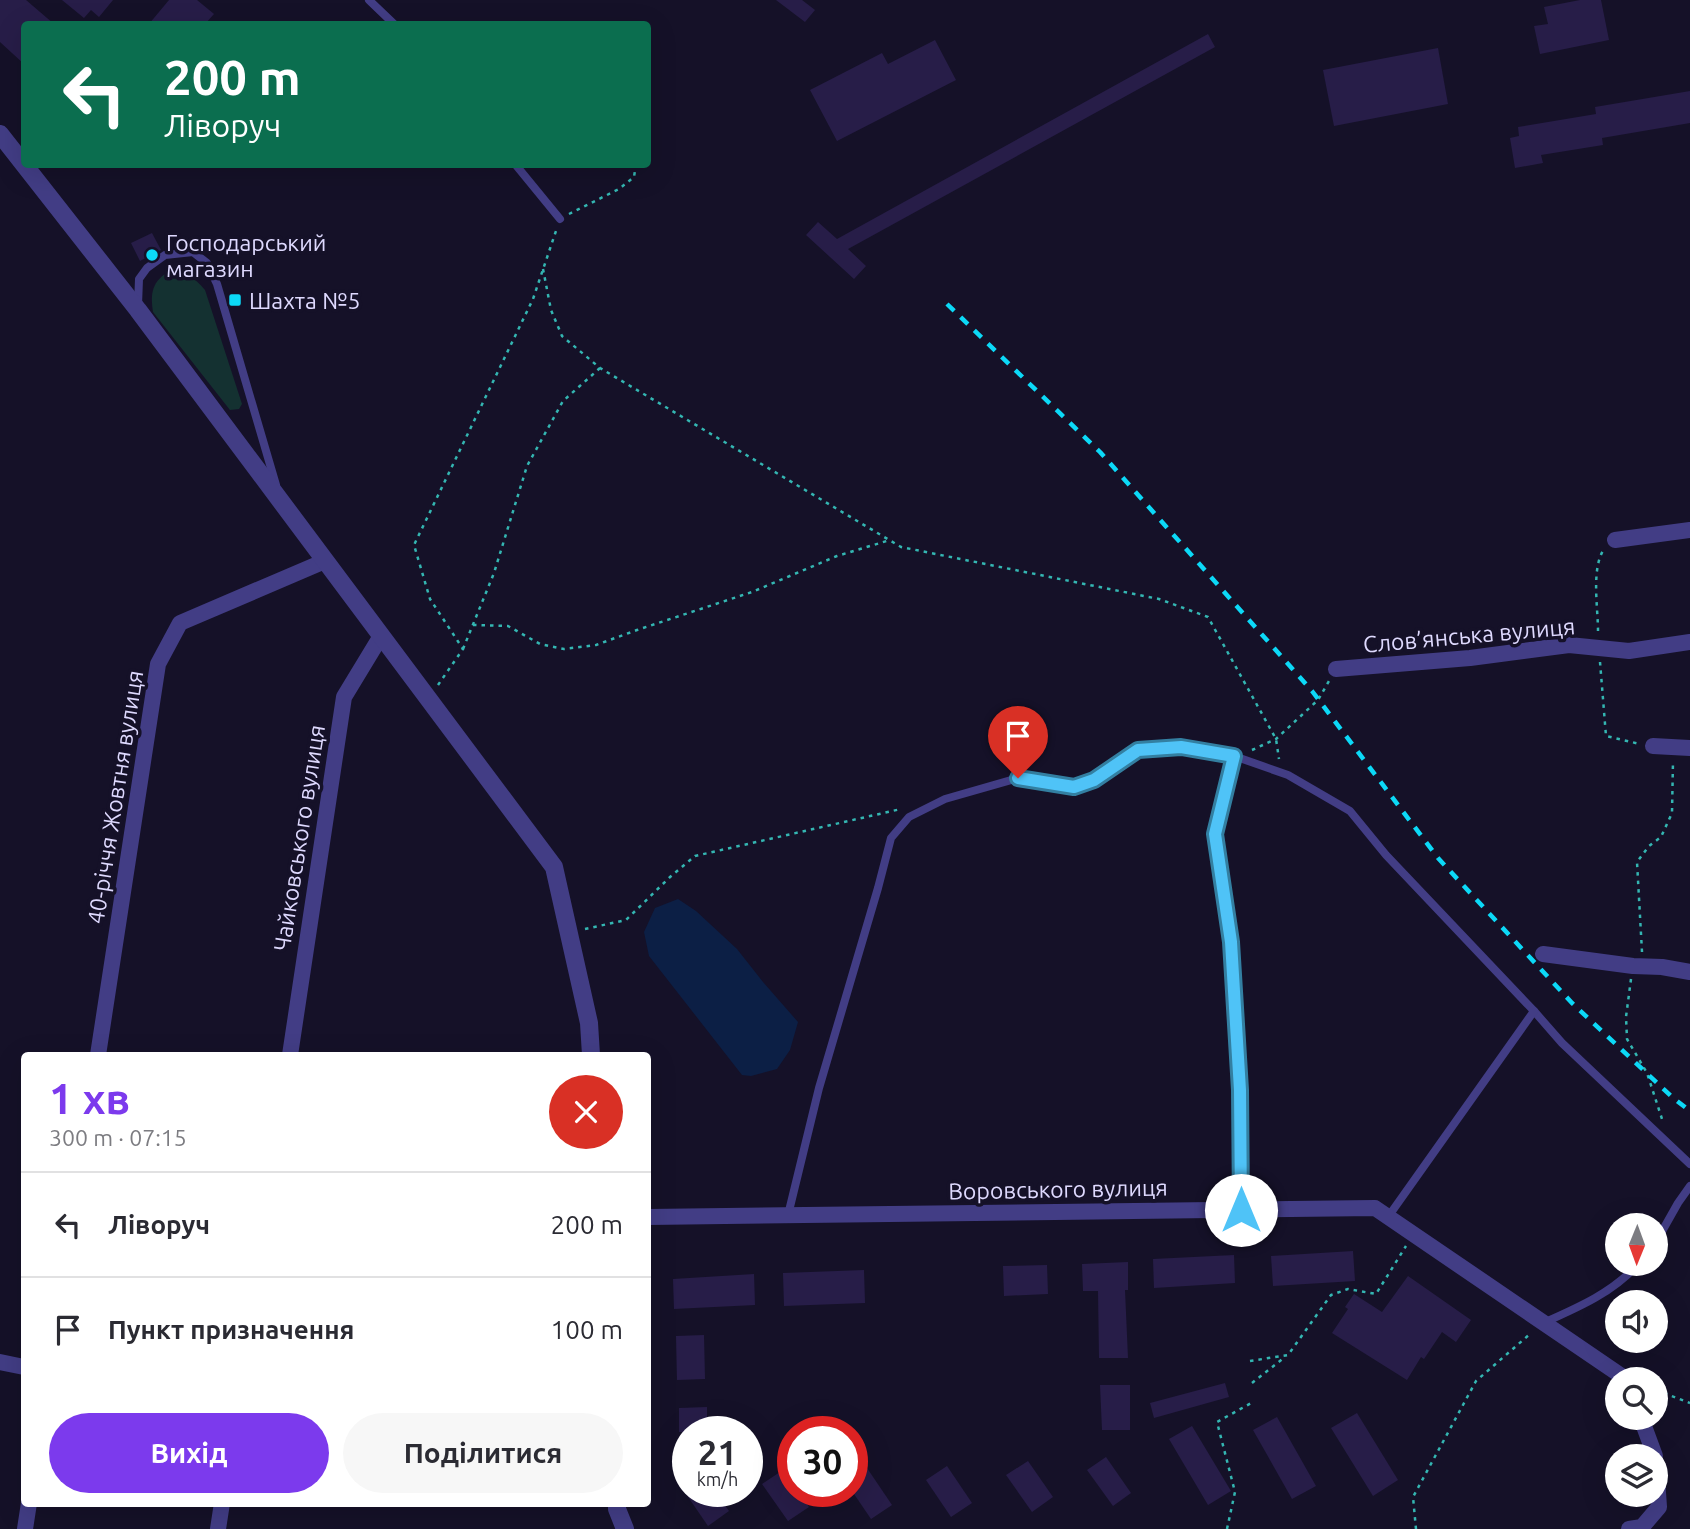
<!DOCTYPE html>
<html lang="uk">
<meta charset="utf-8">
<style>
:root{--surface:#fff;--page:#f7f7f7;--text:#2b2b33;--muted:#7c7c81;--line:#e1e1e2;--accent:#7c3aed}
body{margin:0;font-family:Ubuntu,sans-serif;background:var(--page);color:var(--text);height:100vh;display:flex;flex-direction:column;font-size:26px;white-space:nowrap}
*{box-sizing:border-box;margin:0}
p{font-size:23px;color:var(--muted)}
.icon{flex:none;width:38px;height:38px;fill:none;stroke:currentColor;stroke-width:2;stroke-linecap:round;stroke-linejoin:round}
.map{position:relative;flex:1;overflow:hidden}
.side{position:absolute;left:21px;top:1052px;width:630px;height:455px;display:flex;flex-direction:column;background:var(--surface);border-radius:7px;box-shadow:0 7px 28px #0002}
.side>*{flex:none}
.guide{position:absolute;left:21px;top:21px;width:630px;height:147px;border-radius:7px;box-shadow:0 7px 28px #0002;background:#0b6e4f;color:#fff;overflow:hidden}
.needle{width:46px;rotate:181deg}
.fabs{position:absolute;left:1605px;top:1213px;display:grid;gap:14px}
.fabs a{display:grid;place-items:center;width:63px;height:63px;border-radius:50%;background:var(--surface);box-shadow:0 7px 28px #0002;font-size:35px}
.speed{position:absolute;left:672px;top:1416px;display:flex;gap:14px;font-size:35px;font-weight:700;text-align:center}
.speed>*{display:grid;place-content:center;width:91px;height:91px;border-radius:50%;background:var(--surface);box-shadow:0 7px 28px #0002;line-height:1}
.speed small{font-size:18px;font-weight:400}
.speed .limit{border:10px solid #d22;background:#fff;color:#111}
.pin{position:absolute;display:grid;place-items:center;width:60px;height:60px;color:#fff;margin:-72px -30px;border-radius:50% 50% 50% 0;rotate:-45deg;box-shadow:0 0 7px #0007}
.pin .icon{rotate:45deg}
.me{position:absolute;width:77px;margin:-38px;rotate:0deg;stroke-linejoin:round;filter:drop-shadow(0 0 5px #0008)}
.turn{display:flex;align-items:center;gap:24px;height:147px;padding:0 28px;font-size:32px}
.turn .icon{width:91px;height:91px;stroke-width:2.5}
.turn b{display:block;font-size:49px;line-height:60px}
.round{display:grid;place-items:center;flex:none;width:74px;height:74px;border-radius:37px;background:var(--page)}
.head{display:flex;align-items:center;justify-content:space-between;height:119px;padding:0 28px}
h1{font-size:42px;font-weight:600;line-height:52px;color:var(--accent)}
.primary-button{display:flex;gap:14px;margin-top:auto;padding:14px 28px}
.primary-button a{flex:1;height:80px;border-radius:42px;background:var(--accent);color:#fff;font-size:28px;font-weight:600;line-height:80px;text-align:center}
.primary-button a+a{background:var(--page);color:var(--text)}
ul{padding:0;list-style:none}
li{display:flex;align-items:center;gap:21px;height:105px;padding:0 28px;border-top:2px solid var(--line)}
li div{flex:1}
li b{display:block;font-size:26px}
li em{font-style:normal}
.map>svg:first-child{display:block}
</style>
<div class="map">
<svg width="1690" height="1529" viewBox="0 0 1690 1529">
<rect width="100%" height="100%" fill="#151128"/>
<path fill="#143131" d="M170 271C186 272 194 277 205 290L242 404 239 409 230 410 153 312C150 293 152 281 170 271Z"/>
<path fill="#0c1f45" d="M678 899 696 911 737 949 763 982 798 1022 790 1050 777 1069 751 1076 742 1075 649 956 644 932 655 908Z"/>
<g fill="#271d48">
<path d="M0 0H26L54 24H24V64L0 42Z"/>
<path d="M62 0H113L99 17 91 10 84 18Z"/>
<path d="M169 0H197L214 14 205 24H149Z"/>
<path d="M776 0H802L815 10 805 22Z"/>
<path d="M1580 0H1601L1609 40 1540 54 1534 26 1548 24 1544 7Z"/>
<path d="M1208 34 1215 47 848 249 866 266 854 279 806 235 818 222 837 239Z"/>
<path d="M935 40 956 80 837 141 810 90 882 53 888 64Z"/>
<path d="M1438 48 1448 104 1334 126 1323 70Z"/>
<path d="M1690 91V123L1602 138 1603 145 1541 155 1543 163 1515 168 1510 138 1519 136 1518 127 1596 114 1595 107Z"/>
<path d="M152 233 161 250 140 261 131 243Z"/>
<path d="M1353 1251 1355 1281 1273 1286 1271 1256Z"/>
<path d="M1234 1255 1235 1283 1154 1288 1153 1259Z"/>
<path d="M1128 1262V1290H1125L1128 1358H1099L1098 1291H1083L1082 1264Z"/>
<path d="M1047 1265 1048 1294 1004 1296 1003 1266Z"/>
<path d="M864 1270 865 1303 784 1306 783 1273Z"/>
<path d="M754 1274 755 1305 674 1309 673 1279Z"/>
<path d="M1408 1276 1471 1320 1456 1342 1442 1332 1424 1359 1421 1357 1407 1380 1332 1333 1348 1309 1345 1307 1354 1294 1382 1312Z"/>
<path d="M704 1335 705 1379 677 1380 676 1336Z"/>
<path d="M1225 1383 1229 1397 1154 1418 1150 1403Z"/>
<path d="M1100 1385H1130V1430H1102Z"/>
<path d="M707 1407V1432H679V1408Z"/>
<path d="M1357 1413 1398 1480 1373 1496 1331 1428Z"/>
<path d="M1277 1417 1316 1486 1292 1499 1253 1430Z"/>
<path d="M1192 1426 1231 1491 1208 1505 1169 1439Z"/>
<path d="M1106 1457 1131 1493 1113 1506 1087 1470Z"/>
<path d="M1028 1461 1053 1497 1032 1512 1006 1475Z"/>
<path d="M947 1466 972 1503 951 1517 926 1480Z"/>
<path d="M867 1468 892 1505 871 1519 852 1491V1478Z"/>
<path d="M783 1470 793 1484V1491H798L809 1507 788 1521 762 1484Z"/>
<path d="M684 1491H715L729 1511 708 1526Z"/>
</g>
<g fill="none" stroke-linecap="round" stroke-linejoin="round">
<g stroke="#34b6b2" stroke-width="2.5" stroke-dasharray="3.5 5" stroke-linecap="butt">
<path d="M569 214 619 189 634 177 636 164"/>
<path d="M543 269 551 310 562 336 600 368 901 547 1159 599 1208 617 1276 739 1279 759"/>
<path d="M473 625 508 626 540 644 564 649 596 645 637 630 752 592 837 556 890 540"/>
<path d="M1598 631C1598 607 1591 569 1604 549"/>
<path d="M463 649 494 573 527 466 563 401 600 368"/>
<path d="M1600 662 1606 736 1640 744"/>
<path d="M438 685 463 649 430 599 414 545 533 299 557 228"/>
<path d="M1252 750 1276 739 1318 700 1329 681"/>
<path d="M585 929 626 920 670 877 695 856 901 809"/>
<path d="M1642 952 1637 862 1649 846 1661 837 1672 813 1673 761"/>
<path d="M1631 979 1626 1017 1627 1039 1647 1073 1663 1122"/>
<path d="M1250 1361 1288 1355 1331 1295 1348 1289 1376 1294 1406 1246"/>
<path d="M1252 1383 1285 1357"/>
<path d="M1656 1390 1690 1403"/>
<path d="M1227 1529 1235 1492 1217 1422 1253 1402"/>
<path d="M1416 1529 1413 1497 1476 1381 1530 1334"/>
</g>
<g stroke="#423d85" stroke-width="8">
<path d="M369 0 394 24"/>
<path d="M515 164 560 219"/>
<path d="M138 305 139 279 147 268 165 255 193 252 207 263 217 284 276 485"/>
<path d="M1534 1011 1562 1043 1690 1164"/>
<path d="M788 1215 819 1088 878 888 891 838 909 817 945 799 1018 778 1074 787 1094 780 1138 750 1181 747 1234 756 1288 775 1350 811 1386 855 1534 1011 1388 1217"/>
<path d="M1656 1242 1678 1203 1690 1186"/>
<path d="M1543 1323C1577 1308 1614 1292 1638 1264"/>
</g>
<g stroke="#423d85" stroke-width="16">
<path d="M1615 540 1690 530"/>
<path d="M1336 669 1470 658 1569 645 1629 651 1690 642"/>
<path d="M1653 746 1690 748"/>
<path d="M1234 756 1215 834 1231 942 1240 1090 1241 1210"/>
<path d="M1543 954 1633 966 1662 967 1690 972"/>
<path d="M98 1055 158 664 180 623 325 561"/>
<path d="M290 1055 344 697 381 636"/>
<path d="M648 1217 1375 1208 1626 1379"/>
<path d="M0 1362 24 1367"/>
<path d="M1641 1418 1655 1456"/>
<path d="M25 1529 29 1503"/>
<path d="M218 1529 222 1503"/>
<path d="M1629 1529 1642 1527 1659 1507 1656 1463"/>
</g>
<g stroke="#423d85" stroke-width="18">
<path d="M0 134 138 310 554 867 589 1023 591 1055"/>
<path d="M617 1503V1509L625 1529"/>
</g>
<path stroke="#0cd9f7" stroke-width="4.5" stroke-dasharray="10 9" stroke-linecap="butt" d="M947 304 1100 452 1312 691 1438 858 1572 1003 1672 1097 1690 1111"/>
</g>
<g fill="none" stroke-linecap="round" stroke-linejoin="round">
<g stroke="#337fa1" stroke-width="18">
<path id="route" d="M1018 778 1074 787 1094 780 1138 750 1181 747 1234 756 1215 834 1231 942 1240 1090 1241 1210"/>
</g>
<use href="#route" stroke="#4fc3f7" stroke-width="12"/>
</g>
<g fill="#0cd9f7" stroke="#151128" stroke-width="2.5">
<circle cx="152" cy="255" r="7"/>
<rect x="228" y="293" width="14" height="14" rx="3.5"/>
</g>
<g text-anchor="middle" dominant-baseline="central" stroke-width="7" stroke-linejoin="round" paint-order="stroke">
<g font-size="23" fill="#ded9fe" stroke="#151128" text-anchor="start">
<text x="166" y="242">Господарський<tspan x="166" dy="26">магазин</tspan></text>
<text x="249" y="300">Шахта №5</text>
</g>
<g font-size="23" fill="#ded9fe" stroke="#151128">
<text transform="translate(1469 635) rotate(-5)">Слов’янська вулиця</text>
<text transform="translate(115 797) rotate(-81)">40-річчя Жовтня вулиця</text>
<text transform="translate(299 838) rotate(-81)">Чайковського вулиця</text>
<text transform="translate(1058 1189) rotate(-1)">Воровського вулиця</text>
</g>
</g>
</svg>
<div class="fabs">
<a><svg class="needle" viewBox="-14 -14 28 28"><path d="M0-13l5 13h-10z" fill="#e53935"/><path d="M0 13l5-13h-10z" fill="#7c7c81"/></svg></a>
<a><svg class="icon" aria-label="sound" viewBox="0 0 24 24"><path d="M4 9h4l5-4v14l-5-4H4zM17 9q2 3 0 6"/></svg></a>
<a><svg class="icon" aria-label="search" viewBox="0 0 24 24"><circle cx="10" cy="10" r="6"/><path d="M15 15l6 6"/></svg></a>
<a><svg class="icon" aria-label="layers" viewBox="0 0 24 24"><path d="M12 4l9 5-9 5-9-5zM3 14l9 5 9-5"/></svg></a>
</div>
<div class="speed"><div>21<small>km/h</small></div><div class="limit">30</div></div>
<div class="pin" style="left:1018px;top:778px;background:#d93025"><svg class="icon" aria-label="arrive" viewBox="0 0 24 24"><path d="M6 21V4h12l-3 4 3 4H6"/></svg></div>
<svg class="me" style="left:1241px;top:1210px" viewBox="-20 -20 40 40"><circle r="19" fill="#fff"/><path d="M0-13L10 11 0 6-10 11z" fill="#4fc3f7"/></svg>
<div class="guide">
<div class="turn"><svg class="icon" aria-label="left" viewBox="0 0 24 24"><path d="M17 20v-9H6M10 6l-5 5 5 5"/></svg><div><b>200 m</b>Ліворуч</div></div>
</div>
<section class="side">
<div class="head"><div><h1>1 хв</h1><p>300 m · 07:15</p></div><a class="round" style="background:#d93025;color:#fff"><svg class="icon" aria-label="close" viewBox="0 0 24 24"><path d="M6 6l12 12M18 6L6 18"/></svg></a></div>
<ul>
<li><svg class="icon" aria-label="left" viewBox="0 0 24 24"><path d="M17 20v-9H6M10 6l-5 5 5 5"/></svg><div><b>Ліворуч</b></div><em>200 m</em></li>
<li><svg class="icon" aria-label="arrive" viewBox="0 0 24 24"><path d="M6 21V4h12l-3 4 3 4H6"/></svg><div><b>Пункт призначення</b></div><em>100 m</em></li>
</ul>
<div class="primary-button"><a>Вихід</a><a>Поділитися</a></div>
</section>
</div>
